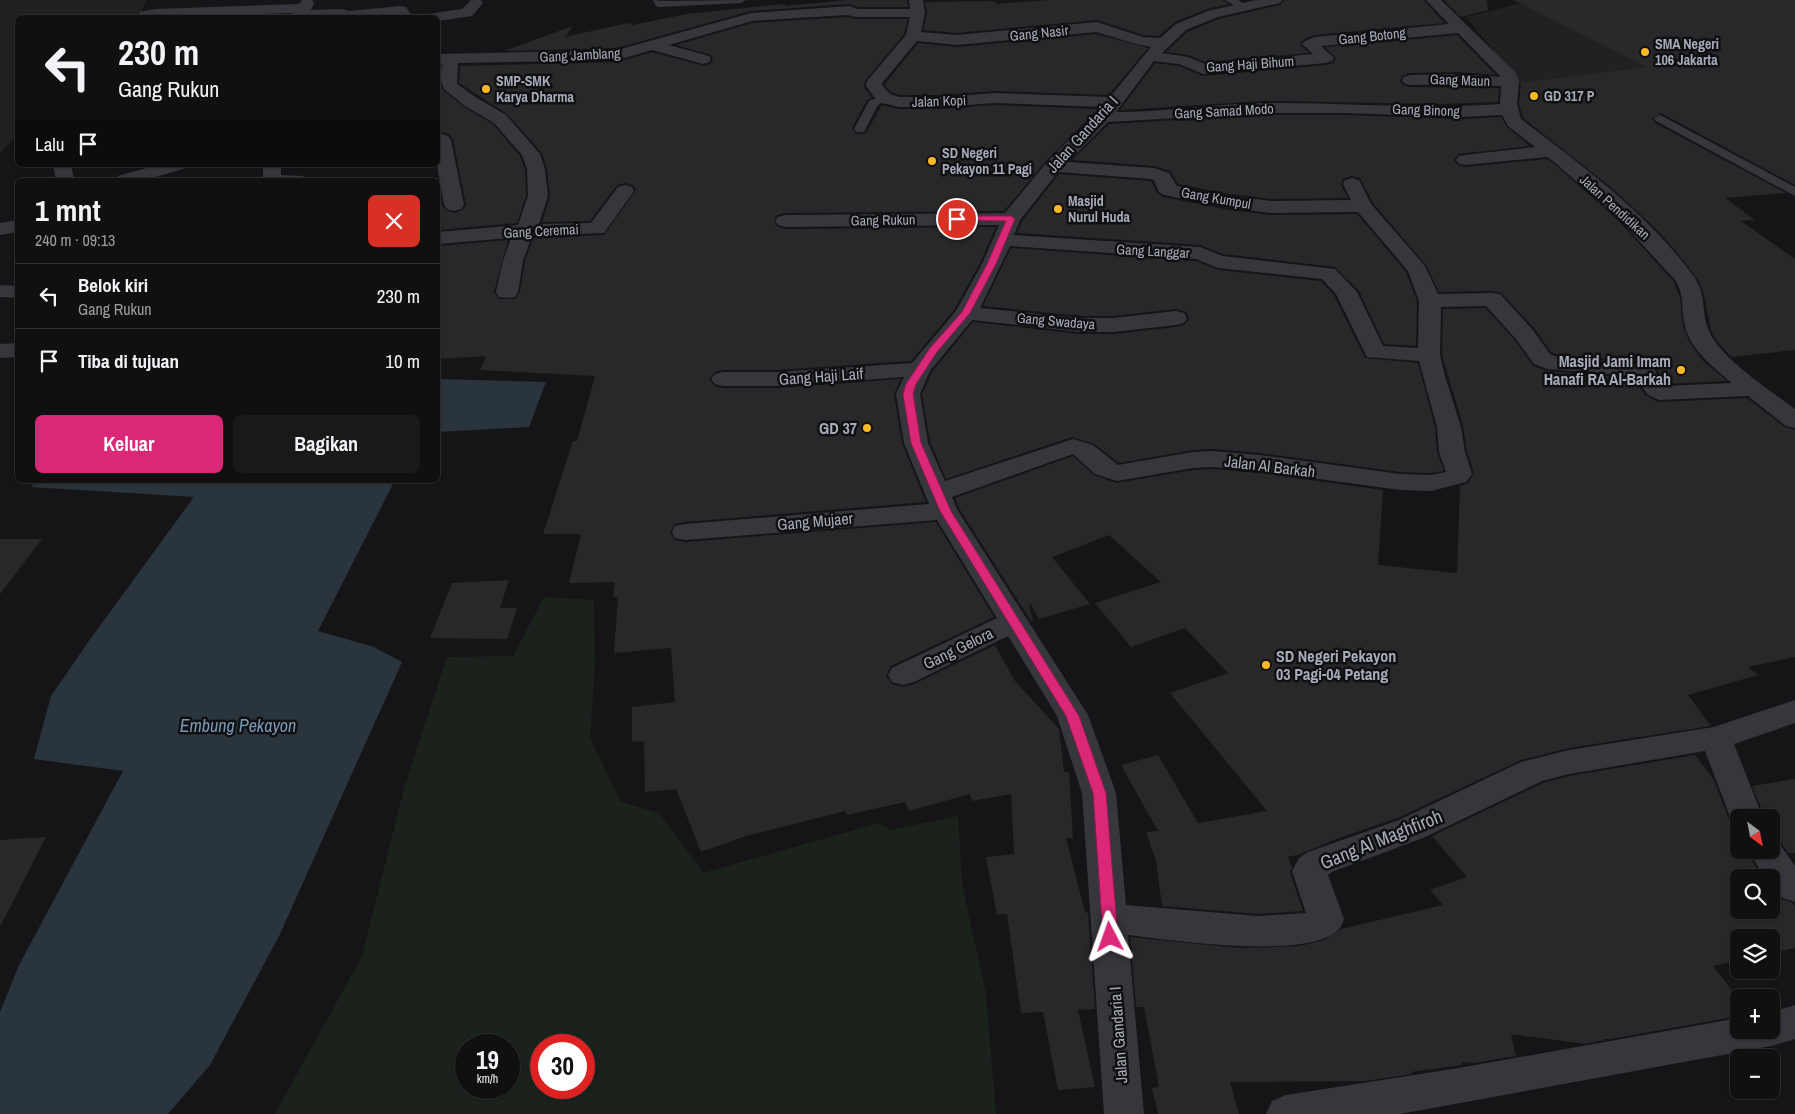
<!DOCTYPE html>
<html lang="id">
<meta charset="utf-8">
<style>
:root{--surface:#101011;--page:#19191a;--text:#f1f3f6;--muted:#9c9d9f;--line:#303031;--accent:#db2777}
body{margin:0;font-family:"Archivo Narrow",sans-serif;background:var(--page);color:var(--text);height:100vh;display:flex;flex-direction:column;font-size:19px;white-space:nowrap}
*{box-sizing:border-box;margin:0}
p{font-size:16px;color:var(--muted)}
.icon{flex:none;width:28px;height:28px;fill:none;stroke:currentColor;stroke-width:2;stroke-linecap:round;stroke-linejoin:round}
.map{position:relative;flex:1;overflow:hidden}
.drawer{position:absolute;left:15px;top:178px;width:425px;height:305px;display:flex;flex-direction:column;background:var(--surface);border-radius:8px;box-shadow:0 1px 4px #0004,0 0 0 1px var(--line)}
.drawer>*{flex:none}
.banner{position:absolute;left:15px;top:15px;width:425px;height:152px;border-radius:8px;box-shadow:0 1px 4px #0004,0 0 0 1px var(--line);background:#101011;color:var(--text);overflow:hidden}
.needle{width:32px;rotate:148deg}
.tools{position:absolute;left:1730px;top:809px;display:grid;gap:10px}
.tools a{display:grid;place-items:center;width:50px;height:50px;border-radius:8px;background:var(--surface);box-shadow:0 1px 4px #0004,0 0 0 1px var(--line);font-size:25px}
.speed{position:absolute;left:455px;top:1034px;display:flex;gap:10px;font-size:25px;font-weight:700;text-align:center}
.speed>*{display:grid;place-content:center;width:65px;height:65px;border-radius:50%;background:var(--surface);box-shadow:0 1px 4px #0004,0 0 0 1px var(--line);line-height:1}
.speed small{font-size:12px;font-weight:400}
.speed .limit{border:8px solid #d22;background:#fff;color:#111}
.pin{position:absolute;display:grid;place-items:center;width:42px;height:42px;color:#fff;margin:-21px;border:2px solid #fff;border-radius:50%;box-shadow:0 1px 5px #0007}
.me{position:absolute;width:55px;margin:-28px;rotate:356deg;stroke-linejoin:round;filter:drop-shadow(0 0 4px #0008)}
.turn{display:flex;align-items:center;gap:18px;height:105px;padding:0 20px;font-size:22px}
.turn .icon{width:65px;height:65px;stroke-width:2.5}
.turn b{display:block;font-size:35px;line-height:42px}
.then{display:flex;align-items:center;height:48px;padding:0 20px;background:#0003;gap:10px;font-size:19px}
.round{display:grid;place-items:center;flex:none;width:52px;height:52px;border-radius:8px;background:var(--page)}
.overview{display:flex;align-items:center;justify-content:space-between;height:85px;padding:0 20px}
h1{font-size:30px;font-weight:700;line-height:38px}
.primary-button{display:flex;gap:10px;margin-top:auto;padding:10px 20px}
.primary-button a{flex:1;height:58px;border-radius:8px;background:var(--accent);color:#fff;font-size:20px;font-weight:700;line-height:58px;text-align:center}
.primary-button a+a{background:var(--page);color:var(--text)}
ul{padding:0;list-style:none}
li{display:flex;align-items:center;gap:15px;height:65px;padding:0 20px;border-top:1px solid var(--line)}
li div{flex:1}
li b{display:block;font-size:19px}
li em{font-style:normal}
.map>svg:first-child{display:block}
</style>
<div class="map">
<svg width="1795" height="1114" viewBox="0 0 1795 1114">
<rect width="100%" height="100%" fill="#151517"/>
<g fill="#212124">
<path d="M0 0H146L140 17 18 18 17 136 0 153Z"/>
<path d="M1553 0H1585L1795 74 1521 98V85L1466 17 1513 5Z"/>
</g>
<path fill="#1b221c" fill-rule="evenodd" d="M544 597 594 600 595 664 590 738 621 802 659 813 703 873 879 823 890 830 958 816 962 884 986 994 996 1114H275L362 956 405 785 447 657 513 656ZM466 1045H509V1088H466ZM541 1045H584V1088H541Z"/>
<g fill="#2a343c">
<path d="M438 379 546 382 529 427 438 432Z"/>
<path d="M36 480H395L318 631 374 647 402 662 280 934 210 1065 168 1114H0V1012L19 965 123 771 34 759 51 696 91 638 194 497 31 487Z"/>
</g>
<g fill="#28282b">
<path d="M849 0H907L908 7H858L849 4 751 11 617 48 504 51 573 26 565 37 628 23 632 25 687 14 784 4 786 6Z"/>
<path d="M1048 0H1223L1229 4 1207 9 1175 22 1159 36 1143 35 1097 20 957 33 923 30 927 13 925 2 995 1 996 4Z"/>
<path d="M1284 0H1424L1444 23 1315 35 1304 39 1300 44 1309 53 1205 62 1188 55 1166 52 1187 32 1219 19 1280 5Z"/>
<path d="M1444 0H1487L1488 10 1461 17Z"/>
<path d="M1513 0H1795V185L1661 113 1652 119 1655 123 1786 193 1725 198 1755 220 1741 221 1795 259V350L1731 357 1717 341 1711 330 1704 295 1699 281 1675 250 1656 229 1613 189 1523 118 1519 104 1521 83 1647 67Z"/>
<path d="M847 17 856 19H908L904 34 865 81 864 87 872 98 867 100 852 128 856 134 866 133 882 105 899 109H940L995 105 1098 109 1046 161 1004 211 785 213 777 215 774 220 776 226 785 229 996 227 980 263 954 310 911 361 777 370H723L715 372 709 379 715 386 723 388H777L901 379 894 394 902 443 926 502 685 522 675 524 670 533 675 540 685 542 936 522 994 617 891 666 886 676 892 684 903 687 914 684 995 645 1015 681 1059 729 1064 772H1069L1073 838H1066L1085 912 1088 913 1095 1009 1078 1010 1095 1087 1058 1090 1043 1012 1021 1013 1007 914 997 915 986 857 1014 854 1011 794 972 801 970 794 909 811 905 802 847 815 845 811 746 836 701 852 676 789 645 792 644 741 632 742V707L675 702 671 648 614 653 618 597H613L615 582 569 583 581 534H543L573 441H577L595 376 480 370 486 356 438 359V246L508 240 494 292 499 299H515L520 292 525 261 533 238 604 235 636 190 633 185 626 183 617 185 590 221 542 222 550 196 547 169 542 153 507 114 459 83 460 66 618 62 652 52 704 66 710 64 713 60 711 55 676 45 752 23Z"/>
<path d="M1096 34 1148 48 1109 95 995 91 940 95H899L891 92 884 85 918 43 957 47Z"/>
<path d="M1457 35 1496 75 1457 72 1410 73 1402 76 1400 81 1403 85 1410 87 1499 88 1498 102 1441 104 1264 101 1120 110 1155 63 1179 66 1203 76 1326 65 1333 63 1336 58 1325 47Z"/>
<path d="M438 74 443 90 464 107 493 124 520 156 525 169 526 196 517 223 438 230V179L442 205 446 210 455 213 462 210 466 205 453 140 449 134 438 131Z"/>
<path d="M1262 115H1344L1462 119 1501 117 1507 127 1530 146 1459 154 1454 160 1458 165 1465 167 1547 159 1552 162 1617 219 1673 281 1680 297 1683 327 1690 343 1702 360 1727 381 1666 384 1656 368 1648 362 1558 355 1551 352 1534 328 1501 293 1492 291 1439 292 1426 265 1373 203 1360 178 1351 176 1343 179 1341 185 1348 198 1272 199 1229 194 1178 184 1170 171 1154 166 1072 160 1109 124Z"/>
<path d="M1059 174 1151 181 1157 193 1164 197 1229 210 1272 215 1357 214 1406 272 1417 301 1416 346 1384 344 1359 291 1335 267 1223 254 1200 245 1017 233 1022 221Z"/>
<path d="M1011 248 1196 261 1218 270 1321 281 1334 295 1365 358 1418 363 1435 427 1437 452 1444 471 1431 473 1400 472 1260 453 1212 449 1193 450 1119 463 1094 444 1072 437 946 479 930 442 922 394 932 372 973 322 1080 334H1113L1176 327 1184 325 1189 319 1186 312 1176 309 1113 316H1080L983 306Z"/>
<path d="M1485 308 1515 340 1533 366 1547 371 1633 378 1646 396 1659 402 1747 398 1785 427 1795 430V657L1748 667 1758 675 1688 695 1711 726 1569 748 1521 760 1398 818 1336 839 1301 854 1288 857 1292 867 1290 872 1303 911 1258 914 1162 906 1156 861 1146 832 1158 831 1121 765 1158 755 1198 823 1267 811 1170 693 1228 673 1185 628 1131 647 1095 603 1161 582 1109 535 1052 557 1090 604 1039 619 1031 604 1029 605 1033 621H1031L960 510 955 498 1073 456 1094 475 1116 483 1193 470 1212 469 1260 473 1383 490 1378 565 1457 573 1460 486 1468 483 1474 473 1467 452 1463 426 1442 355 1443 309Z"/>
<path d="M0 539H42L0 594Z"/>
<path d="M509 580 500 608H517L507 639 430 638 452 583Z"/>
<path d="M1695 755 1714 780 1732 828 1739 831V850H1746L1762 878H1739V910H1771V890L1782 899 1792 903 1795 906V948L1771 953V938H1739V960L1713 966 1739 1000V1016L1610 1039H1603L1604 1040 1585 1044 1511 1034 1516 1056 1474 1063 1462 1062V1065L1411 1072 1412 1074 1365 1081 1230 1082 1239 1114H1158L1152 1088 1159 1087 1144 1007H1136L1130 937 1238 948 1300 946 1324 940 1341 929 1443 905 1430 890 1467 877 1432 836 1543 783 1569 776Z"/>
<path d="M1795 779V853H1788L1779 839 1771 837V818H1765L1752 786Z"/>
<path d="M46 837 0 927V840Z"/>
</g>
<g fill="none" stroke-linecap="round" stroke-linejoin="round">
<g fill="#36373c" fill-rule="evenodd">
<path d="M653 0 663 1 746 0 741 3 659 7 656 6Z"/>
<path d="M1225 0H1238L1248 6 1247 8H1239Z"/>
<path d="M884 95 888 96 890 98 878 105 864 132H856L854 129 869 101Z"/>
<path d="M1660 115 1795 187V196L1656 121 1654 119 1656 117Z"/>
</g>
<g fill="#36373c" fill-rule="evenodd">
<path d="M302 0H312L314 3 311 10 342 9 349 11 401 6 406 7 413 18H398L397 15 372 18H293L292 15 293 13 137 18 140 12 155 9 299 4Z"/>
<path d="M471 0H481L483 3 472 16 438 21V18H421L428 14 462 9Z"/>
<path d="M909 0H923L925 13 921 32 957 35 1097 22 1143 37 1160 38 1176 24 1208 11 1256 0H1282L1280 3 1218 17 1186 30 1162 53 1188 57 1205 64 1313 54 1302 44 1305 41 1315 37 1449 24 1426 0H1441L1516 73 1519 82 1517 104 1521 119C1581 165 1646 212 1692 274 1708 295 1700 310 1709 331 1721 359 1771 391 1795 409V428L1786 426 1748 396 1659 400 1648 395 1634 376 1547 369 1534 364 1516 339 1486 306 1441 307 1440 355 1445 376 1461 427 1465 452 1472 474 1466 482 1431 491 1400 490 1260 471 1212 467 1193 468 1117 481 1095 474 1073 454 952 497 958 511 1088 715 1116 793 1126 905 1258 916 1306 913 1292 871 1299 858 1308 852 1399 820 1521 762 1569 750 1714 727 1795 700V723L1734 744 1763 818H1739V829L1734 827 1705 751 1569 774 1542 781 1423 838 1332 872 1328 875 1344 919C1343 922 1341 927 1339 929 1310 961 1170 940 1128 935L1144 1114H1104L1082 793 1057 716 1008 636 914 682 903 685 892 682 888 675 892 668 997 618 937 520 685 540 675 538 672 532 675 526 685 524 929 504 904 443 896 394 904 377 777 386H723L715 384 711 379 715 374 723 372H777L912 363 956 311 982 264 999 225 785 227 778 225 775 221 778 217 785 215 1005 213 1047 162 1102 107 995 103 940 107H899L878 102 866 86 867 81 906 35 910 17H856L847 15 752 21 669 45 709 56 711 59 709 62 703 64 652 50 618 60 458 63 457 84 477 98 506 115 540 154 545 169 548 196 539 224 591 223 618 187 625 185 632 187 634 191 604 233 532 236 523 261 518 292 515 297 507 298 499 297 496 292 503 261 511 238 438 244V232L518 225 528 196 527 169 522 155 494 123 465 106 444 89 440 79 442 64H438V54L617 50 751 13 849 6 858 9H910ZM1096 32 1136 44 1151 47 1110 97 995 93 940 97H899L890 94 882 85 883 82 917 41 957 45ZM1458 33 1501 77 1457 74 1410 75 1404 77 1402 80 1404 83 1410 85 1457 84 1501 86 1500 104C1421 110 1342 102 1264 103 1214 104 1165 112 1116 112L1154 61 1179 64 1203 74 1326 63 1332 61 1334 58 1321 46ZM1262 113H1344L1462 117 1502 115 1508 126 1535 147 1465 155 1459 156 1456 160 1459 164 1465 165 1547 157 1553 161 1618 218 1675 280C1685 295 1681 310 1685 326 1690 349 1714 368 1732 383L1665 386 1654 369 1648 364 1558 357 1550 354 1532 329 1500 294 1492 293 1438 294 1425 266 1371 204 1359 180 1352 178 1345 180 1343 184 1351 200 1272 201 1229 196 1177 186 1169 173 1154 168 1068 162 1108 122ZM1058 172 1151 179 1154 180 1159 192 1164 195 1229 208 1272 213 1358 212 1408 271 1419 301 1418 348 1383 346 1357 292 1335 269 1223 256 1200 247 1014 235 1020 220ZM1010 246 1196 259 1218 268 1322 279 1336 294 1367 357 1419 361 1437 427 1439 452 1446 472 1431 475 1400 474 1260 455 1212 451 1193 452 1118 465 1093 445 1073 439 945 481 928 443 920 394 930 371 972 320 1080 332H1113L1176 325 1184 323 1187 318 1184 313 1176 311 1113 318H1080L980 308Z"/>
<path d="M438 133 448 136 451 140 464 205 461 209 454 211 447 209 444 205 437 165Z"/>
<path d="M53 165H71L74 180H56Z"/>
<path d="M157 165H186L183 169 145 180H116L118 176Z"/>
<path d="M263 165H281V175L303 176 305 180H263Z"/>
<path d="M18 220V232L0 235V223Z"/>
<path d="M0 285 18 286V298L0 297Z"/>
<path d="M18 343V357L0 358V344Z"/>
<path d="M1771 839 1777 840 1795 866V902L1783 898 1771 887V878H1765L1748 850H1771Z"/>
<path d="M1795 1005V1039L1771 1046 1400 1114H1266L1272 1101 1286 1095 1459 1068 1739 1018V1030H1771V1012Z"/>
</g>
</g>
<path fill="#db2777" stroke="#8e194d" d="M957 216H1011L1015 219 996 264 970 313 937 352 916 384 913 394 921 443 951 511 1079 716 1106 793 1118 937 1116 942 1110 944 1105 942 1103 937 1093 793 1066 716 940 511 911 443 903 394 906 384 930 348 962 312 987 264 1006 221 954 220 953 219Z"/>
<g fill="#ffb825" stroke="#101012" stroke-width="2">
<circle cx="1645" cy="52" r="5"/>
<circle cx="486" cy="89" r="5"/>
<circle cx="1534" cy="96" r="5"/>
<circle cx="932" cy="161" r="5"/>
<circle cx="1058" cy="209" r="5"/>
<circle cx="1681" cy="370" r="5"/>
<circle cx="867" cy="428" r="5"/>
<circle cx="1266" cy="665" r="5"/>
</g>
<g text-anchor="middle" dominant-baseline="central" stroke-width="5" stroke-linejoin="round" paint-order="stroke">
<g font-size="14" fill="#a6abb8" stroke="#101012">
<text transform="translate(1039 33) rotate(-6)">Gang Nasir</text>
<text transform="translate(1372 36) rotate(-6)">Gang Botong</text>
<text transform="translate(580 55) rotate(-3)">Gang Jamblang</text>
<text transform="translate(1250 64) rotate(-4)">Gang Haji Bihum</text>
<text transform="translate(1460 80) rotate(2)">Gang Maun</text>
<text transform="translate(939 101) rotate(-2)">Jalan Kopi</text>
<text transform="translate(1426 110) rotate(2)">Gang Binong</text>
<text transform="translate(1224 111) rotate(-3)">Gang Samad Modo</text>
<text transform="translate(1216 198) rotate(10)">Gang Kumpul</text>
<text transform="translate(1615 207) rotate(42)">Jalan Pendidikan</text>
<text transform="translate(883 220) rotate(-1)">Gang Rukun</text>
<text transform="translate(541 231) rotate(-3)">Gang Ceremai</text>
<text transform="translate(1153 251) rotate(3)">Gang Langgar</text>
<text transform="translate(1056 321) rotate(5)">Gang Swadaya</text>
</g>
<g font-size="14" font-weight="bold" fill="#a6abb8" stroke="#101012" text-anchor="start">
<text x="1655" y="44">SMA Negeri<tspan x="1655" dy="16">106 Jakarta</tspan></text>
<text x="496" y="81">SMP-SMK<tspan x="496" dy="16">Karya Dharma</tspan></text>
<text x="1544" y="96">GD 317 P</text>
<text x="942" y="153">SD Negeri<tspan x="942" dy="16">Pekayon 11 Pagi</tspan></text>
<text x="1068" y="201">Masjid<tspan x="1068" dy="16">Nurul Huda</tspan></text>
</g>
<g font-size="16" fill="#a6abb8" stroke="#101012">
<text transform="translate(1082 134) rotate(-48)">Jalan Gandaria I</text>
<text transform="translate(821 376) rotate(-4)">Gang Haji Laif</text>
<text transform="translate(1270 466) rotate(7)">Jalan Al Barkah</text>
<text transform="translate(815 521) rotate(-5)">Gang Mujaer</text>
<text transform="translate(958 648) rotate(-26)">Gang Gelora</text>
<text transform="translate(1118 1035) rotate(-94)">Jalan Gandaria I</text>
</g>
<g font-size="16" font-weight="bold" fill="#a6abb8" stroke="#101012" text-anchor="end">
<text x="1671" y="361">Masjid Jami Imam<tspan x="1671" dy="18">Hanafi RA Al-Barkah</tspan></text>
<text x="857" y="428">GD 37</text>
<text x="1276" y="656" text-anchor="start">SD Negeri Pekayon<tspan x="1276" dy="18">03 Pagi-04 Petang</tspan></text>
</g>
<g font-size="18" font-style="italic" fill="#7999b6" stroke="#101012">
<text x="238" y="725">Embung Pekayon</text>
</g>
<g font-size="19" fill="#a6abb8" stroke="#101012">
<text transform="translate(1381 839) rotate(-22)">Gang Al Maghfiroh</text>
</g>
</g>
</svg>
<div class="tools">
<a><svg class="needle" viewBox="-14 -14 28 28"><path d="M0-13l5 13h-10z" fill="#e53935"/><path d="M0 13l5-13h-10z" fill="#9c9d9f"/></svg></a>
<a><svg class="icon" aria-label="search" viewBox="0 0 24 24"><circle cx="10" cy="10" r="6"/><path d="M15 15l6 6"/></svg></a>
<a><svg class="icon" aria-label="layers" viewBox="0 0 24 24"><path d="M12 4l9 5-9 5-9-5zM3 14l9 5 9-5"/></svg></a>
<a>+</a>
<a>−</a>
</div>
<div class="speed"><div>19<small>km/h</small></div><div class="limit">30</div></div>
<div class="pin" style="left:957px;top:219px;background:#d93025"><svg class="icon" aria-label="arrive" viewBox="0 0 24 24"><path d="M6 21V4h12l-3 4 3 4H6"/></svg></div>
<svg class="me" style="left:1110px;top:937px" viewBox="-20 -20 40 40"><path d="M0-17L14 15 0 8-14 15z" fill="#db2777" stroke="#fff" stroke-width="4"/></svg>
<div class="banner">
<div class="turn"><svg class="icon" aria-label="left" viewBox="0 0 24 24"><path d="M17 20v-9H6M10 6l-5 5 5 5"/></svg><div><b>230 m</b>Gang Rukun</div></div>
<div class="then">Lalu<svg class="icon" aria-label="arrive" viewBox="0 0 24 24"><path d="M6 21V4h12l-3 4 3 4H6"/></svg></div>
</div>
<section class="drawer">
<div class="overview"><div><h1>1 mnt</h1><p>240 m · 09:13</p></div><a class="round" style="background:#d93025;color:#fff"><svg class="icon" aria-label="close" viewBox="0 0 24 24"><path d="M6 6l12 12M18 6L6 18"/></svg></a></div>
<ul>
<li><svg class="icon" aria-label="left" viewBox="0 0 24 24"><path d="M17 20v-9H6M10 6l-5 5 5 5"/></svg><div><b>Belok kiri</b><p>Gang Rukun</p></div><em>230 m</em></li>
<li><svg class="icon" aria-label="arrive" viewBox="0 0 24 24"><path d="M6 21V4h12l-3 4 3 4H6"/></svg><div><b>Tiba di tujuan</b></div><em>10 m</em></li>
</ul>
<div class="primary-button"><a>Keluar</a><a>Bagikan</a></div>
</section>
</div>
